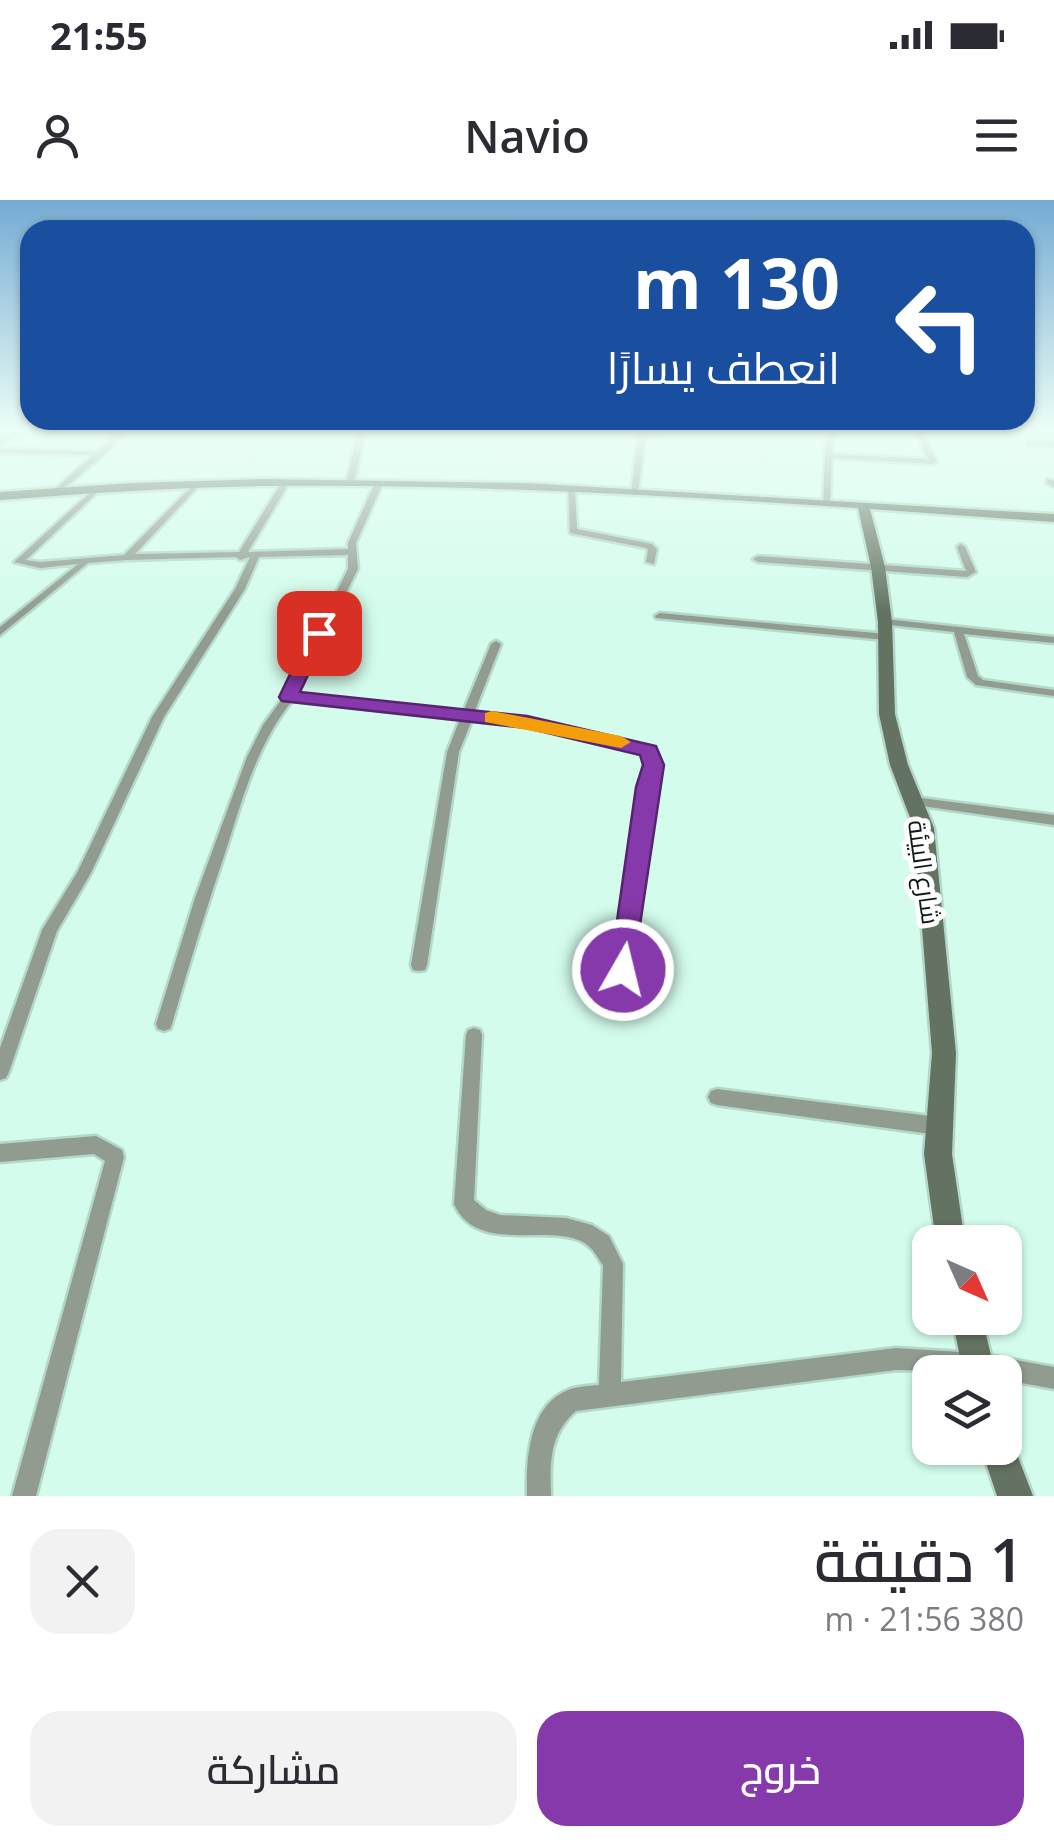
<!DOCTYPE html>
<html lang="ar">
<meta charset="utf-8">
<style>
:root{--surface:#fff;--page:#f2f2f3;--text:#2b2b33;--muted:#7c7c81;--accent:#8639aa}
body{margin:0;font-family:"Open Sans",Cairo,sans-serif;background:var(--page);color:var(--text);direction:rtl;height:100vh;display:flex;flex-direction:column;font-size:38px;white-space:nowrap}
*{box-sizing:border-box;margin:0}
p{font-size:32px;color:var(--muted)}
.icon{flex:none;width:55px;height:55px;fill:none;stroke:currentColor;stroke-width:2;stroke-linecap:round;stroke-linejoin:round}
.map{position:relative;height:1296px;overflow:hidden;direction:ltr}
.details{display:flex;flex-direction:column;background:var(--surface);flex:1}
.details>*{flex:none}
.guide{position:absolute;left:20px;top:20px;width:1015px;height:210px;border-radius:30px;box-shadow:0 2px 8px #0004;direction:rtl;background:#1a4fa0;color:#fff;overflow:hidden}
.needle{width:65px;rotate:135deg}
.buttons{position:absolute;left:912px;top:1025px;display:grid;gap:20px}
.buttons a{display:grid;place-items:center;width:110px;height:110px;border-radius:20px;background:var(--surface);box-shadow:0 2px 8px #0004;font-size:50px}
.pin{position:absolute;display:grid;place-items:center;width:85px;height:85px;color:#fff;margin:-42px;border-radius:20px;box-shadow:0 5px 15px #0006}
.me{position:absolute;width:110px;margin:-55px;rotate:8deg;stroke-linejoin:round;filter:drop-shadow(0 0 8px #0008)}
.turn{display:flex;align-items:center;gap:35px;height:210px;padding:0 30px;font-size:45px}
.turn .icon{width:130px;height:130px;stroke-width:2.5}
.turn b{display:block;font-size:70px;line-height:85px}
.round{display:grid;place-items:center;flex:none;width:105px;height:105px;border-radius:30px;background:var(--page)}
.overview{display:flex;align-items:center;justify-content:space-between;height:170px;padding:0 30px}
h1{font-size:60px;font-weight:600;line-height:75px}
.action{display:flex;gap:20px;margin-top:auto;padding:20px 30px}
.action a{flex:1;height:115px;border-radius:30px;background:var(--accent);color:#fff;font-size:40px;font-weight:600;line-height:115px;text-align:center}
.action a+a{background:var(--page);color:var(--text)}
.status{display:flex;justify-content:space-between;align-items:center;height:70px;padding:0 50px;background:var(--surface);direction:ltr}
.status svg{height:28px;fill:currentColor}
header{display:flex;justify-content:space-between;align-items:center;height:130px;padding:0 30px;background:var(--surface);font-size:45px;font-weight:600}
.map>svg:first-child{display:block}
</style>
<div class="status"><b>21:55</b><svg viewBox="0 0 49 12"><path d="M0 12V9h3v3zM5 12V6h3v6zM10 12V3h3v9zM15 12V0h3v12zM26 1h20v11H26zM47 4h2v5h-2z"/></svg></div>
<header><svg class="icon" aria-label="menu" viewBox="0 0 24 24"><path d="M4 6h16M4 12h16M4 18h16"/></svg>Navio<svg class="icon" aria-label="person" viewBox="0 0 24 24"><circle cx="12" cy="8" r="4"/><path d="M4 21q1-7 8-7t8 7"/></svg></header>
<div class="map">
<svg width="1054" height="1296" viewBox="0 0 1054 1296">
<rect width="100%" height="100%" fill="#d3fcec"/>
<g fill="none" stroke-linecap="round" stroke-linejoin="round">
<g stroke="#b3d8ca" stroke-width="5">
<g id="street">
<path d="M14 231H22L0 245V240Z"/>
<path d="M119 231H127L104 255 58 293H55V289L93 255 0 253V249L97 251Z"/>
<path d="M358 231H366L354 283 350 285 346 283Z"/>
<path d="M664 231V235L645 237 638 293 631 295 638 235Z"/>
<path d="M826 231H834L832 254 928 259 915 231H922L937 262 933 264 832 258 830 304 823 306Z"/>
<path d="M1027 241 1054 242V246L1030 245H1027Z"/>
<path d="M1047 279 1054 281V287L1047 283Z"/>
<path d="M379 281 383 283 356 343 358 369 296 494 463 512 491 444 496 441 501 444 474 513 527 518 653 548 659 565 653 587 629 775 623 777 617 775 615 770 641 587 647 565 644 554 527 526 472 520 459 552 427 765 425 770 419 771 413 770 411 765 447 552 460 519 292 501C258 543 243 597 227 647 207 706 189 765 172 824L170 829 164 831 158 829 156 824 195 698 247 557 263 525 284 496 348 369V355L259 357 245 389 164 517 91 673 57 731 9 872 6 878 0 880V848L42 730 78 671 152 517 235 389 250 357 240 360 236 357 127 360 88 363 0 435V427L78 364 40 368 14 362 96 287 100 289 99 291 26 360 40 362 124 355 194 284 198 286 197 288 135 354 239 352 280 285 284 283 288 285 248 352 348 349V343L375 283Z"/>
<path d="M568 287 575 289 577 329 652 344 657 349 654 364 646 362 648 350 646 348 570 333Z"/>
<path d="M961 344 965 347 976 372 967 377 758 362 753 359 758 356 966 371 957 347Z"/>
<path d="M660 413 886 434 891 437 886 440 656 418 655 416Z"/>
<path d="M885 419 1054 437V443L964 434 978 476 983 480 1054 490V496L976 485 967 477 954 432 881 424V420Z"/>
<path d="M913 597 1054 615V625L908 604 907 601Z"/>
<path d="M474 828 480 830 482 835 474 1000 486 1010 500 1015 566 1018 592 1025 609 1036 623 1064 621 1182 896 1148 977 1153 1054 1167V1189L1005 1180V1172L896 1170 576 1211C549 1234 550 1263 551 1296H527C526 1261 528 1206 568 1190 577 1186 589 1186 599 1185L603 1066C597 1056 593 1048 583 1042 546 1023 477 1055 454 1004L466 835 468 830Z"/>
<path d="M717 889 938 917 944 920 947 926 944 932 938 935 717 905 711 903 708 897 711 891Z"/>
<path d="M96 936 122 950 124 957 36 1296H12L105 961 94 954 0 962V944Z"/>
</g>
</g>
<g stroke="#b3d8ca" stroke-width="5">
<g id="secondary">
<path d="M263 279 527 283 1054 314V322L870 309 885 367 892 422 895 514 908 565 934 628 956 853 952 954 965 1042H936L924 954 932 853 914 628 890 565 879 514 878 422 871 367 858 308C660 295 463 284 266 286 177 287 88 293 0 300V292L131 283Z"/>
<path d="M952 1118H982L995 1172H963Z"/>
<path d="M1005 1234 1010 1236 1033 1296H997L981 1248H1005Z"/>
</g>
</g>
<use href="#street" fill="#919b8f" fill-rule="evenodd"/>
<use href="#secondary" fill="#647361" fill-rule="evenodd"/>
</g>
<linearGradient id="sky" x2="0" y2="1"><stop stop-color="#75abd3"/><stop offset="0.56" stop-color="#ebfef6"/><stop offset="1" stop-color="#ebfef6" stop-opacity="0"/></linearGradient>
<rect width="1054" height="412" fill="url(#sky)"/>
<path fill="#8639aa" stroke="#57256e" stroke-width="2.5" d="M319 428 328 433 300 492 527 516 656 546 664 565 632 778 623 781 614 778 610 770 636 587 643 565 640 555 527 528 282 501 279 497 310 433Z"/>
<path fill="#f59e0b" d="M492 511 621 536 631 542 621 548 485 522V513Z"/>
<g text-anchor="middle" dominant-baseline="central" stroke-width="10" stroke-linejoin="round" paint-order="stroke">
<g font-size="25" fill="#0b1a15" stroke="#fefefe">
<text transform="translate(925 672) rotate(82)">شارع البيئة</text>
</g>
</g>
</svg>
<div class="buttons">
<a><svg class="needle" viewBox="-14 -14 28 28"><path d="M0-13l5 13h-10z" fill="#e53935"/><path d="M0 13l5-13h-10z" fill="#7c7c81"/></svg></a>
<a><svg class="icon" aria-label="layers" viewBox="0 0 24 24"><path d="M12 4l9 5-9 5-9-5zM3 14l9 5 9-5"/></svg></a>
</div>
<div class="pin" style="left:319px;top:433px;background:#d93025"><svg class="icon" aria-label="arrive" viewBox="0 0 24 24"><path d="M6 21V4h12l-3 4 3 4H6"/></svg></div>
<svg class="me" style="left:623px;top:770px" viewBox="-20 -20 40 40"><circle r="17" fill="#8639aa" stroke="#fff" stroke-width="3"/><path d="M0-11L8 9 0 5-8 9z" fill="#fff"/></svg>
<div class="guide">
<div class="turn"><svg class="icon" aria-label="left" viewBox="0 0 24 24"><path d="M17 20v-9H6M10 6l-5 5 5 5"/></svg><div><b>130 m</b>انعطف يسارًا</div></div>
</div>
</div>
<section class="details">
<div class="overview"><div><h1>1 دقيقة</h1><p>380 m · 21:56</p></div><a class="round"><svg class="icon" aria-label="close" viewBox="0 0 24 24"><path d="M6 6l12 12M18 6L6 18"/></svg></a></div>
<div class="action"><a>خروج</a><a>مشاركة</a></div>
</section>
